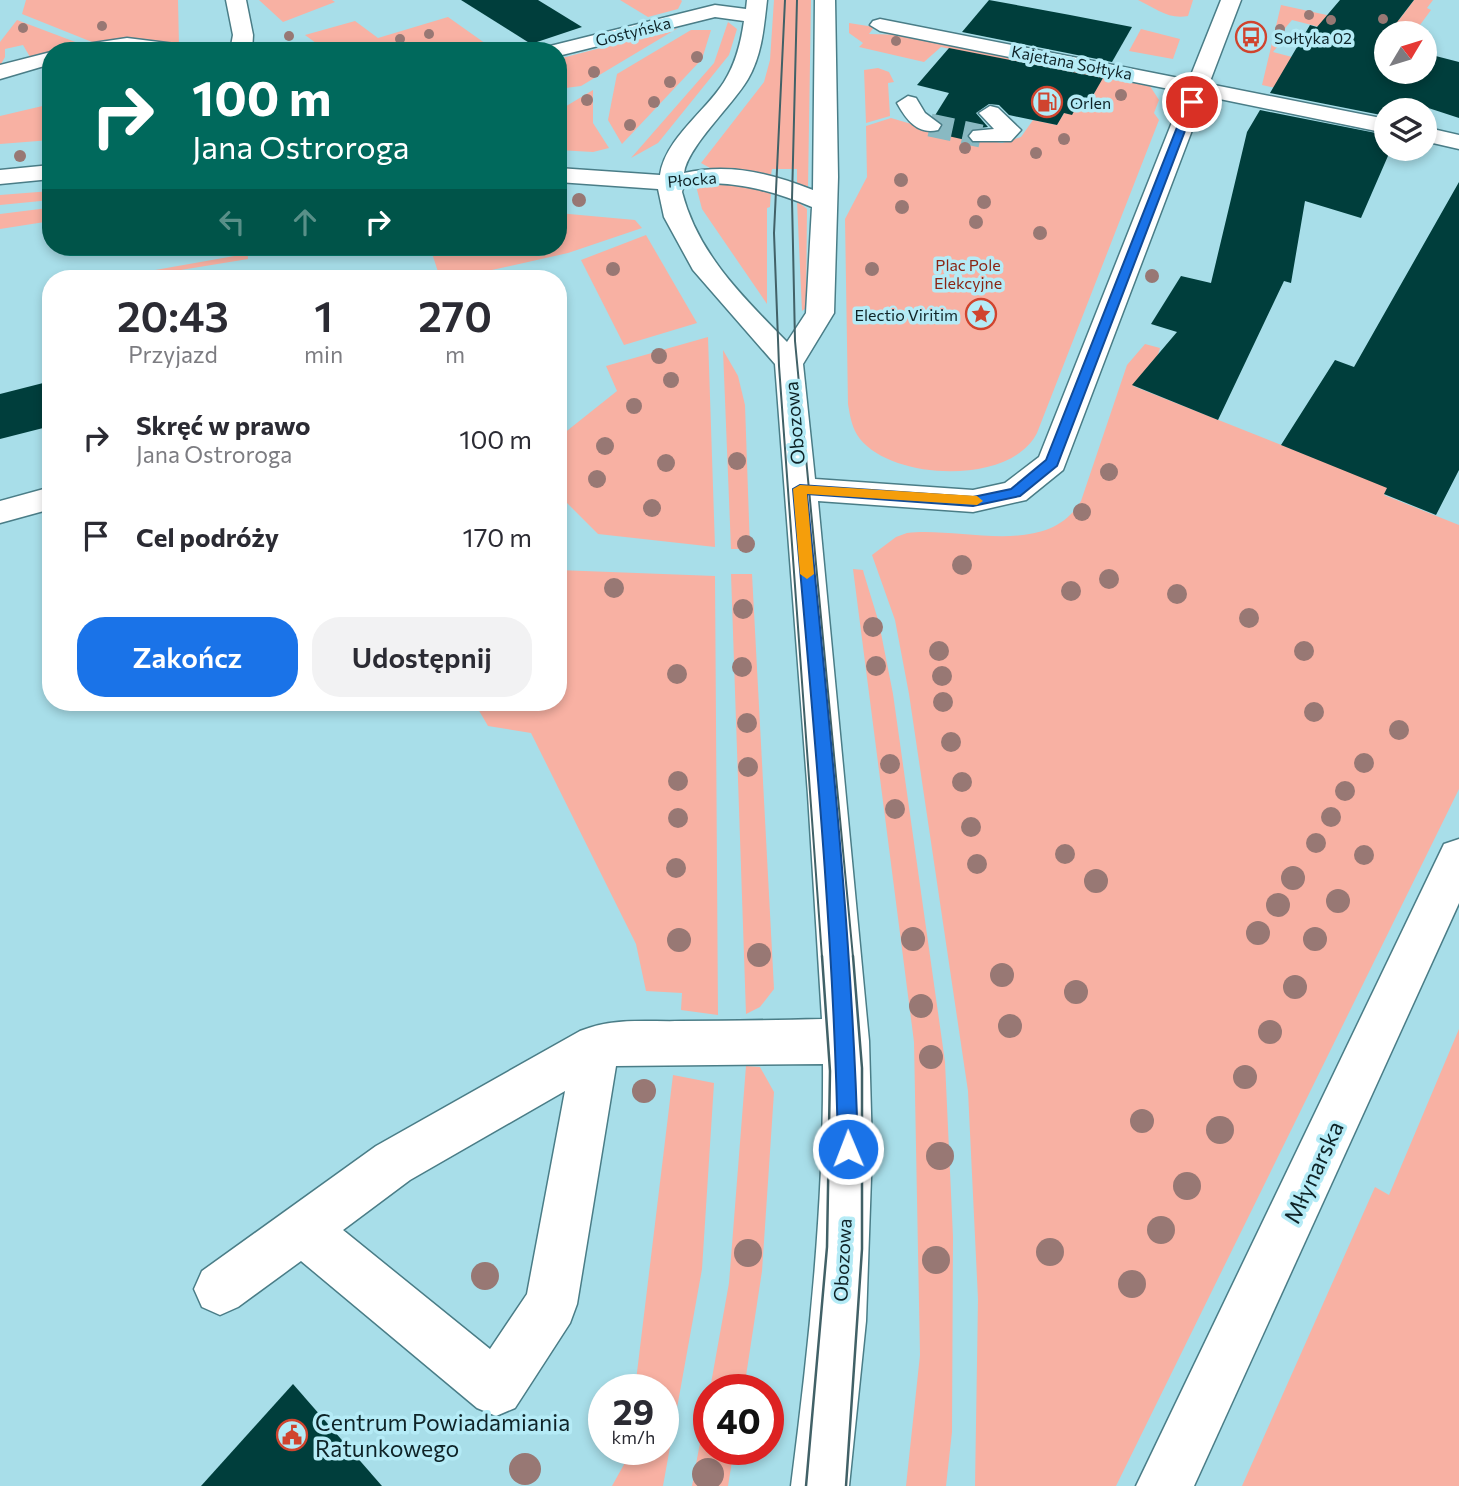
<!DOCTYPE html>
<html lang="pl">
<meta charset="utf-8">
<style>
:root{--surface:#fff;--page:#f2f2f3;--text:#2b2b33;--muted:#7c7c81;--accent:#1a73e8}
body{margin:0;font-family:Commissioner,sans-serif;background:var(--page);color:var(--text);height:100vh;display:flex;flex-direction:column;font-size:26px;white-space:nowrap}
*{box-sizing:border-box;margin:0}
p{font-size:23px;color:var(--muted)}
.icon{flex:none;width:38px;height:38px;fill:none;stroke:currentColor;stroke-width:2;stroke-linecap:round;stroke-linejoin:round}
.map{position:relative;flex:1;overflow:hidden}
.details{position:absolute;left:42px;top:270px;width:525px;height:441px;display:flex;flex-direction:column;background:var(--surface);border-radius:28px;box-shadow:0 4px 10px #0003}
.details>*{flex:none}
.hud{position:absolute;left:42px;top:42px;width:525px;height:214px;border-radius:28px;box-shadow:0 4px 10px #0003;background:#00695c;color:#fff;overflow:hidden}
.needle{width:46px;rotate:52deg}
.controls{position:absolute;left:1374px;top:21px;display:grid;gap:14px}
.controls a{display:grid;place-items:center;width:63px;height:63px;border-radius:50%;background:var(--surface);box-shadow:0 4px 10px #0003;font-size:35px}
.speed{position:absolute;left:588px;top:1374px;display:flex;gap:14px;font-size:35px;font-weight:700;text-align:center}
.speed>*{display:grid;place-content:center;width:91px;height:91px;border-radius:50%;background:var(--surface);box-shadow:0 4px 10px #0003;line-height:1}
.speed small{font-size:18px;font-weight:400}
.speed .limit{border:10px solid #d22;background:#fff;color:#111}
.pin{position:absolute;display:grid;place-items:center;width:60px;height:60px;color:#fff;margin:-30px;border:4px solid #fff;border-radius:50%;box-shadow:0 2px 7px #0007}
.me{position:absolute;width:77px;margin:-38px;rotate:359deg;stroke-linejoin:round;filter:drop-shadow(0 0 5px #0008)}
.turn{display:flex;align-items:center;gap:24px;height:147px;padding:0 35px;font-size:32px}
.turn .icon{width:91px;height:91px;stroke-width:2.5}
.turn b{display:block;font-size:49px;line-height:60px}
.lanes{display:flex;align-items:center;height:66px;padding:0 35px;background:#0003;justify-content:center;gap:35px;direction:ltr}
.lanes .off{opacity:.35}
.eta{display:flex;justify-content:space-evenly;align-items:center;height:119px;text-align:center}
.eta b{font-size:42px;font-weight:600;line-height:49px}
.primary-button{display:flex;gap:14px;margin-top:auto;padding:14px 35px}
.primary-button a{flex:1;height:80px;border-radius:28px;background:var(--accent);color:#fff;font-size:28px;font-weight:600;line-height:80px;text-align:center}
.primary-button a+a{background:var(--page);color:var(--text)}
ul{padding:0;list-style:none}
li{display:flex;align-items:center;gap:21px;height:98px;padding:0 35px}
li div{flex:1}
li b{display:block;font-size:26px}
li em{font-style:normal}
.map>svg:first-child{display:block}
</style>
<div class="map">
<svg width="1459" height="1486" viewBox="0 0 1459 1486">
<rect width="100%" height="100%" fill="#a8dee9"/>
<g fill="#f8b1a3">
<path d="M26 0H178L179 46 97 44 22 14Z"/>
<path d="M259 0H332L335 2 283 22Z"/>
<path d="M620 0H681L682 1 678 9 648 17Z"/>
<path d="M774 0H811L808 187 797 183V169H772L771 175 710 168 701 163 764 82 770 60Z"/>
<path d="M1138 0H1193L1188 16C1169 20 1155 8 1138 0Z"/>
<path d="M1414 0H1433L1427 8 1431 10 1417 29 1333 9 1399 20Z"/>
<path d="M1281 5 1409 33H1386V44L1292 20 1281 33 1287 35 1273 52 1391 83 1378 100 1413 110 1386 112 1262 85Z"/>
<path d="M448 17 496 51H327L305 35 355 21 378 38Z"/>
<path d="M17 20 86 46 30 57 23 45 5 49V57L0 66V42Z"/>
<path d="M728 22 737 29 729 55 658 143 631 158 714 63Z"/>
<path d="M849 23 874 27 869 34 907 35 1148 83 1159 100 1154 113 1159 120 1037 433C1011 485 894 481 860 439 852 429 850 416 848 404L845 219 867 177 866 126 891 118 976 143 979 139 1002 143 1021 137 1033 120 1057 125 1064 113 1072 114 1079 102 1088 104 1095 92 1090 77 941 47 924 62 859 47 863 43 849 33Z"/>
<path d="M678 28 581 86 558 89V59Z"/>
<path d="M1141 29 1180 39 1173 59 1129 51Z"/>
<path d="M691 30H711L702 59 622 144 608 120 617 74Z"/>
<path d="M878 68 889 72 894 82 888 83 890 116 866 123 864 70Z"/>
<path d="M593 90V123L609 148 593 152 558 150V111Z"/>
<path d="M51 104V140L0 144V116Z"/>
<path d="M695 182 728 183 771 192 770 207 767 208V304L702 209Z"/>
<path d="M51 191V200L0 205V195Z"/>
<path d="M797 201 807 209 806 308 802 311Z"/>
<path d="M48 208 51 221 0 229V214Z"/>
<path d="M558 213 635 220 642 228 568 253 456 278H440L430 247H558Z"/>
<path d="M646 235 697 323 624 345 581 260Z"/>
<path d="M239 247H247L248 259 132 278H110L240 255Z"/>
<path d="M708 337 715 547 598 534 558 494V438L617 391 606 366Z"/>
<path d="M1145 344 1160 348 1158 355 1133 386 1337 467 1396 473 1384 495 1459 525V789L1116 1486H975L978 1299 968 1091 909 694 895 620 872 555 896 537 907 533C960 526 1047 559 1081 501L1127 365Z"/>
<path d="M723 350 738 376 745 405 750 549H731Z"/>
<path d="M853 569 863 570 864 574 879 623 893 694 945 1062 953 1237 952 1432 946 1486H906L920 1355 914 1042Z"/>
<path d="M558 570 715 576 718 1015 681 1010 682 993 646 991 636 944 531 733 488 726 474 702H558Z"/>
<path d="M731 574H752L774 989 760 1007 746 1014Z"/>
<path d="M1459 1029V1486H1242L1375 1187 1389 1195Z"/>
<path d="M746 1066 760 1067 774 1092 762 1271 744 1389H710L729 1283Z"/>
<path d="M673 1075 714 1083 702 1269 663 1486H612L627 1459 628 1449H663V1390L635 1389Z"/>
<path d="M709 1394V1449H734L728 1486H692Z"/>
</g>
<g fill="#003e3c">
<path d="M461 0H538L582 27 531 44Z"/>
<path d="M989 0 1070 15 1132 27 1112 62 962 32Z"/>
<path d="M1340 0H1414L1381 43 1386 44V72H1424V53L1459 62V118L1410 102 1407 110H1386V116L1270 93 1310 25 1317 27Z"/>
<path d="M949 48 1103 78 1088 104 1079 102 1072 115 1064 113 1057 125 1009 115 999 105 989 104 976 113 988 127 971 129 966 136 970 141 935 133 940 131 944 124 934 117 949 93 917 85Z"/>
<path d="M1260 110 1386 135V149H1391L1361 218 1305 201 1291 283 1284 281 1218 420 1132 385 1177 332 1151 324 1181 276 1211 283 1247 132Z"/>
<path d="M1459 182V470L1436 515 1384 494 1387 488 1281 445 1335 360 1354 367Z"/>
<path d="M51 381V426L0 439V394Z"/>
<path d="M293 1384 382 1486H201Z"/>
</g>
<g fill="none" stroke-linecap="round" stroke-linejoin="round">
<path stroke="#89b9c2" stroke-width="23" stroke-dasharray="23 11" stroke-linecap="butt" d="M930 125 981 136"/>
<g stroke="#4a7d87" stroke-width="3">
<g id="minor">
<path d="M226 0H246L253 35 252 51H230L233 35Z"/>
<path d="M747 0H767C764 27 762 55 748 79 733 105 687 147 684 173 729 163 771 173 813 190L815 0H835L838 177 834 313 803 364 815 479 973 490 1005 483 1039 457 1184 92 880 31 870 25 873 21 880 19 1189 80 1221 0H1241L1209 84 1386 119V133L1205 96 1063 470 1026 500 973 512 818 501 869 1041 872 1149 866 1321 849 1486H791C809 1345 824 1206 823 1064L616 1066 577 1304 570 1323 515 1408 496 1416 477 1408 301 1261 238 1307 220 1315 202 1307 194 1289 202 1271 376 1146 580 1031C614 1017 645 1022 681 1021 728 1021 775 1020 822 1019L808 795 775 364 693 270 664 217 658 189 558 182V168L660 175C665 139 705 112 724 82 736 63 741 42 744 21L715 17 558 56V51H543L546 47 715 5 746 9ZM704 183C744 183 775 192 812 207L806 313 787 342C743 297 698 254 682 192L683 188ZM565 1091 527 1294 490 1349 343 1230 410 1180Z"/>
<path d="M127 38 183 45 193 51H70L80 45Z"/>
<path d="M51 52V64L0 79V65Z"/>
<path d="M908 96 916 98 925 113 941 125 938 130C917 135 906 119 897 103Z"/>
<path d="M990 106 998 108 1021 130 1011 141H973L969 136 973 131 994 129 979 113Z"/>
<path d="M1424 127 1459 135V149L1424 141Z"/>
<path d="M51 165V179L0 184V170Z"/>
<path d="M51 487V509L0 523V501Z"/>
<path d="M1459 839V903L1194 1486H1136L1444 844Z"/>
</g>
</g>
<use href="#minor" fill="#fff" fill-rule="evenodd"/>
<g stroke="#416167" stroke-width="2">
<path d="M785 0 774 233 779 366 822 957"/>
<path d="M797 0 792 199 795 341 853 957"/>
</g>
<g stroke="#416167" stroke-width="2.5">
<path d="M806 1486 827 1247 830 1071 822 956"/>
<path d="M846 1486 862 1249V1068L853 956"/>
</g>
</g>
<g fill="#987874">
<circle cx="1309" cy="15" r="5"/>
<circle cx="1383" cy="19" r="5"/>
<circle cx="1331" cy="20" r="5"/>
<circle cx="102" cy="26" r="5"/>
<circle cx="23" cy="28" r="5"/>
<circle cx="1280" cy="29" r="5"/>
<circle cx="429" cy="34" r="5"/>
<circle cx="289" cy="36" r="5"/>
<circle cx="400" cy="39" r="5"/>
<circle cx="896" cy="41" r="5"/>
<circle cx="697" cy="57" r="6"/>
<circle cx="594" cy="72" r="6"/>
<circle cx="670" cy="82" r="6"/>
<circle cx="1121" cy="95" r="6"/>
<circle cx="587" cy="100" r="6"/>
<circle cx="654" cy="102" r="6"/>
<circle cx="630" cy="125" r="6"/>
<circle cx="1064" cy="139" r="6"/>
<circle cx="965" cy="148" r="6"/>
<circle cx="1036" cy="153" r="6"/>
<circle cx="20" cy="156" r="6"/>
<circle cx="901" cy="180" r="7"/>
<circle cx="579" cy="200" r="7"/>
<circle cx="984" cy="202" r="7"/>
<circle cx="902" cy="207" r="7"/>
<circle cx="976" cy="222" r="7"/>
<circle cx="1040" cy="233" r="7"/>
<circle cx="613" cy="269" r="7"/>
<circle cx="872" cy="269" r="7"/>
<circle cx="1152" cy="276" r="7"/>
<circle cx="659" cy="356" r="8"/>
<circle cx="671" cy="380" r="8"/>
<circle cx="634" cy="406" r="8"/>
<circle cx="605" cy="446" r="9"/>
<circle cx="737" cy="461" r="9"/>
<circle cx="666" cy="463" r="9"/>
<circle cx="1109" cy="472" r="9"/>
<circle cx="597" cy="479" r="9"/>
<circle cx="652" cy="508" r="9"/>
<circle cx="1082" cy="512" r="9"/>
<circle cx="746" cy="544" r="9"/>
<circle cx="962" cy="565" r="10"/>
<circle cx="1109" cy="579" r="10"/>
<circle cx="614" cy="588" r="10"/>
<circle cx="1071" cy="591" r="10"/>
<circle cx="1177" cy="594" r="10"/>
<circle cx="743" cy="609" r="10"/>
<circle cx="1249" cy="618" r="10"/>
<circle cx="873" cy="627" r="10"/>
<circle cx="939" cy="651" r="10"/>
<circle cx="1304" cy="651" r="10"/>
<circle cx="876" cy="666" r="10"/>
<circle cx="742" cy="667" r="10"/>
<circle cx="677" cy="674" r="10"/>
<circle cx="942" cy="676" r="10"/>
<circle cx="943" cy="702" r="10"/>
<circle cx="1314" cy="712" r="10"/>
<circle cx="747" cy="723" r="10"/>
<circle cx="1399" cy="730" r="10"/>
<circle cx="951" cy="742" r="10"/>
<circle cx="1364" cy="763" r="10"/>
<circle cx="890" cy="764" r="10"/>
<circle cx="748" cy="767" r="10"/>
<circle cx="678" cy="781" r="10"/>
<circle cx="962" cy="782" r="10"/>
<circle cx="1345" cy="791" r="10"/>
<circle cx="895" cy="809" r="10"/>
<circle cx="1331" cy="817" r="10"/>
<circle cx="678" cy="818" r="10"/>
<circle cx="971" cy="827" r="10"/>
<circle cx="1316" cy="843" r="10"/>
<circle cx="1065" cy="854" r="10"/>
<circle cx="1364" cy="855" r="10"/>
<circle cx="977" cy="864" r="10"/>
<circle cx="676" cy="868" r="10"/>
<circle cx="1293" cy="878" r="12"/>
<circle cx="1096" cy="881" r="12"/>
<circle cx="1338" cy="901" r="12"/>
<circle cx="1278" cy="905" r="12"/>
<circle cx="1258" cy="933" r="12"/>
<circle cx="913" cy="939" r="12"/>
<circle cx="1315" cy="939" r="12"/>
<circle cx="679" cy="940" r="12"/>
<circle cx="759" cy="955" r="12"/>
<circle cx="1002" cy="975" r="12"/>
<circle cx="1295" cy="987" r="12"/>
<circle cx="1076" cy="992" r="12"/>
<circle cx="921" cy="1006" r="12"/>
<circle cx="1010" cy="1026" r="12"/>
<circle cx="1270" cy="1032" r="12"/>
<circle cx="931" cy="1057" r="12"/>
<circle cx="1245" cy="1077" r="12"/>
<circle cx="644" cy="1091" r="12"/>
<circle cx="1142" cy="1121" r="12"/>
<circle cx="1220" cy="1130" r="14"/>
<circle cx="940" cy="1156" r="14"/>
<circle cx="1187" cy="1186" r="14"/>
<circle cx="1161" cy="1230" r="14"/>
<circle cx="1050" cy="1252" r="14"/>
<circle cx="748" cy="1253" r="14"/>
<circle cx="936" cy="1260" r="14"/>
<circle cx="485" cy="1276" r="14"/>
<circle cx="1132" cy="1284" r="14"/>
<circle cx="525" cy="1469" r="16"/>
<circle cx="708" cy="1474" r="16"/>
</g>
<path fill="#1a73e8" stroke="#114b97" stroke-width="2" d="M1192 100 1196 102 1057 466 1020 496 973 506 807 494C828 712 852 930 858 1149L855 1157 848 1159 841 1157 838 1149C834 929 812 709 793 489L800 485 973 497 1011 489 1046 460 1187 102Z"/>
<path fill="#f59e0b" d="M800 485 977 496 983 501 977 505 807 494 814 574 807 579 800 574 793 489Z"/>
<defs>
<g id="bus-ring" transform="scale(1.575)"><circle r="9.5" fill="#b5ebf6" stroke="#d0442e" stroke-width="1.5"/><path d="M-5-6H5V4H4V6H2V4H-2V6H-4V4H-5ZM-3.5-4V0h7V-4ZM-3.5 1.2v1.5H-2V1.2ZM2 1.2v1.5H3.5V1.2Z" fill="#d0442e"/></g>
<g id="fuel-ring" transform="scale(1.575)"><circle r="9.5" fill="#b5ebf6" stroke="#d0442e" stroke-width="1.5"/><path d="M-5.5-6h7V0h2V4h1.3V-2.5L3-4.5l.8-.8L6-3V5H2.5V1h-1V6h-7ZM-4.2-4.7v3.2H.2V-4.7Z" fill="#d0442e"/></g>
<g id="sight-ring" transform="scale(1.575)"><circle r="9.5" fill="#b5ebf6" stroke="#d0442e" stroke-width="1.5"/><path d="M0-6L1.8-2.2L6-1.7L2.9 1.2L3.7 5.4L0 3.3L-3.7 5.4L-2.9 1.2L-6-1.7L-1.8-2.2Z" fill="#d0442e"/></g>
<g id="civic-ring" transform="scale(1.575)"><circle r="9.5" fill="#b5ebf6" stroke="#d0442e" stroke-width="1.5"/><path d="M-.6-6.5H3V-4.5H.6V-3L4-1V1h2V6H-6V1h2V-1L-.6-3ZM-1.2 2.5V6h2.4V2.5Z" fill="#d0442e"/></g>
</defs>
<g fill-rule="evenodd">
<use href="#bus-ring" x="1251" y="37"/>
<use href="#fuel-ring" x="1047" y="102"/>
<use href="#sight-ring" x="981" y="314"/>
<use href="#civic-ring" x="292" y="1435"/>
</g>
<g text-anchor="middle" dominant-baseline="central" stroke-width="7" stroke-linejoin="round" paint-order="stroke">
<g font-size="16" fill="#0e2327" stroke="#b5ebf6">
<text transform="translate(633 31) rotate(-14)">Gostyńska</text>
<text transform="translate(1072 62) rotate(11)">Kajetana Sołtyka</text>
<text transform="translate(692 179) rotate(-5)">Płocka</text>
</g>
<g font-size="16" fill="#0e2327" stroke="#b5ebf6" text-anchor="start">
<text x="1274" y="37">Sołtyka 02</text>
<text x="1070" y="102">Orlen</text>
<text x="958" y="314" text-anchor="end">Electio Viritim</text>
</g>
<g font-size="16" fill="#8b2515" stroke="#b5ebf6">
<text x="968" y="264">Plac Pole<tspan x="968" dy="18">Elekcyjne</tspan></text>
</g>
<g font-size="19" fill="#0e2327" stroke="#b5ebf6">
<text transform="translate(794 423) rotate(-95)">Obozowa</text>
<text transform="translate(842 1260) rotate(-87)">Obozowa</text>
</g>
<g font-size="23" fill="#0e2327" stroke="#b5ebf6">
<text transform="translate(1313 1172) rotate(-65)">Młynarska</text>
</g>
<g font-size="23" fill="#0e2327" stroke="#b5ebf6" text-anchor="start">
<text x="315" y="1422">Centrum Powiadamiania<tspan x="315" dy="26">Ratunkowego</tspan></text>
</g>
</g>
</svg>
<div class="controls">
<a><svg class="needle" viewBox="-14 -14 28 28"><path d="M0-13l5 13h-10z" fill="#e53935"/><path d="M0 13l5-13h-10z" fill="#7c7c81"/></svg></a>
<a><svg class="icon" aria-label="layers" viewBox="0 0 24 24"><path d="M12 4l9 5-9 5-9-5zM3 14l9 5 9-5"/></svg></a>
</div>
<div class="speed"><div>29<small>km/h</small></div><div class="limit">40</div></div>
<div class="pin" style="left:1192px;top:102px;background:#d93025"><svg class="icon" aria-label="arrive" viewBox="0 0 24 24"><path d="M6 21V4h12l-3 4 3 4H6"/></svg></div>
<svg class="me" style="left:848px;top:1149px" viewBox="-20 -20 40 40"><circle r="17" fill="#1a73e8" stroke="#fff" stroke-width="3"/><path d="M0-11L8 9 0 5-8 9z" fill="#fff"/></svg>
<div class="hud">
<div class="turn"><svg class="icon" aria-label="right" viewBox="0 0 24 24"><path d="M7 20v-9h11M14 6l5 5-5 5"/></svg><div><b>100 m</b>Jana Ostroroga</div></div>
<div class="lanes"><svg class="icon off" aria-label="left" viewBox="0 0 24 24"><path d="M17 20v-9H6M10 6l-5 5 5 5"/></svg><svg class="icon off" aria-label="ahead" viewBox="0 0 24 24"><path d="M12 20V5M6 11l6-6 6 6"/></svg><svg class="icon" aria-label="right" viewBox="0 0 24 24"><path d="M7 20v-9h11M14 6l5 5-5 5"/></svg></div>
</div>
<section class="details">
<div class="eta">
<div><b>20:43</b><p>Przyjazd</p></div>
<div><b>1</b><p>min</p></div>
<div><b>270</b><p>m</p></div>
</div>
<ul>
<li><svg class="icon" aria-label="right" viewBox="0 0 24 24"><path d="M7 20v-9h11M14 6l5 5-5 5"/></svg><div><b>Skręć w prawo</b><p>Jana Ostroroga</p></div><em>100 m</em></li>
<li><svg class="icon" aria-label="arrive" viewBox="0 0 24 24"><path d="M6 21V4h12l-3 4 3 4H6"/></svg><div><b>Cel podróży</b></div><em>170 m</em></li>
</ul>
<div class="primary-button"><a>Zakończ</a><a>Udostępnij</a></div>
</section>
</div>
